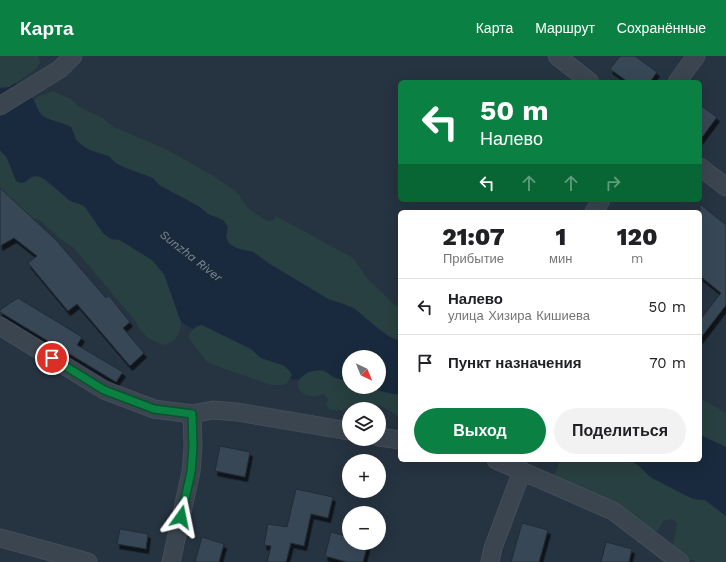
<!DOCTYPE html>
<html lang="ru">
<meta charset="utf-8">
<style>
:root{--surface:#fff;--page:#f2f2f2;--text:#202124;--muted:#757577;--line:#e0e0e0;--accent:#0b8043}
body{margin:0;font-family:"Work Sans",sans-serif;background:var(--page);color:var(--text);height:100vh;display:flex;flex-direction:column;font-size:15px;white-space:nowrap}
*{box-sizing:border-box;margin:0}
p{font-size:13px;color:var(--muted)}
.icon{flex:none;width:22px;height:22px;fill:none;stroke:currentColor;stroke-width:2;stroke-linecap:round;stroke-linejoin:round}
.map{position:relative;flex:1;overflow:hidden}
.panel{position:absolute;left:398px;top:154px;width:304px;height:252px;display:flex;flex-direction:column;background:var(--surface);border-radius:6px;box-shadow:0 4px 16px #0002}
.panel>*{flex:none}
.hud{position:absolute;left:398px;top:24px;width:304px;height:122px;border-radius:6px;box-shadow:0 4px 16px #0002;background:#0b8043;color:#fff;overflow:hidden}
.needle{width:26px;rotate:137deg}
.controls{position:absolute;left:342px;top:294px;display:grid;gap:8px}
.controls a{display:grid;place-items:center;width:44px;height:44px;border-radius:50%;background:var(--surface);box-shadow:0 4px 16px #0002;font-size:20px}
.pin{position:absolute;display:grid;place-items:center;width:34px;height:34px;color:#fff;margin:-17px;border:2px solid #fff;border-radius:50%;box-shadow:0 1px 4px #0007}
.me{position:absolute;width:44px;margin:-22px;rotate:12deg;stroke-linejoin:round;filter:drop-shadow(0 0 3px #0008)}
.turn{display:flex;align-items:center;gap:14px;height:84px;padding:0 16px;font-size:18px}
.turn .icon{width:52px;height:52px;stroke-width:2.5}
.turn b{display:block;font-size:28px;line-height:34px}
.lanes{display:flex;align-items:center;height:38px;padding:0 16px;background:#0003;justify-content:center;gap:20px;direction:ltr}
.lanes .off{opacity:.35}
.eta{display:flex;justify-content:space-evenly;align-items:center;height:68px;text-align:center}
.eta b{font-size:24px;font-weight:800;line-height:28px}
.cta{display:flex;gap:8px;margin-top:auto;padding:8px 16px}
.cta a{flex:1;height:46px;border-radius:24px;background:var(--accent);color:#fff;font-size:16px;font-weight:800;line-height:46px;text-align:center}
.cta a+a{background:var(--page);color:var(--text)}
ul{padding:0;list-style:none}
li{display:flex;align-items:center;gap:12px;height:56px;padding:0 16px;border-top:1px solid var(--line)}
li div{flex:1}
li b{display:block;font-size:15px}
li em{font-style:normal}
header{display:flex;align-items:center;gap:24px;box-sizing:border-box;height:56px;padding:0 20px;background:var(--accent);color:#fff}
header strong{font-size:19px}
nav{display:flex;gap:22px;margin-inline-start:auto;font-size:14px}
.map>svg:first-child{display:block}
</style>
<header>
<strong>Карта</strong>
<nav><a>Карта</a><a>Маршрут</a><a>Сохранённые</a></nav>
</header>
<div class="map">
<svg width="726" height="506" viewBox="0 0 726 506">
<defs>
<filter id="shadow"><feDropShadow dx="2.5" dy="4.5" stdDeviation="0" flood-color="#0009"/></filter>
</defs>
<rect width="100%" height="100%" fill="#263340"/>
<g fill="#284041">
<path d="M0 0H39L40 7 35 14 10 31 0 32Z"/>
<path d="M53 35 71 43 81 52 103 62 114 71 168 94 213 120 237 136 248 152 264 163 269 165 274 164 276 160 353 202 368 223 396 250 400 251V285L390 281 345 248 328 243 268 207 253 196 239 193 231 189 228 186 226 181 227 176 223 164 208 158 198 150 159 129C151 118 129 114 118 108 113 105 110 101 105 99 96 95 84 94 77 85 75 82 74 75 71 71 55 63 40 66 34 45L37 41Z"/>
<path d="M0 94 5 98 11 110 24 127C38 115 42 121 53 131 58 135 63 139 68 143 74 147 80 147 85 151L103 177 111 183 120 184 152 204 164 218 181 266 180 275 175 284 165 289C151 286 141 278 136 266L74 192 62 184 39 164 30 162 0 141Z"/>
<path d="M202 269 251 293 261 302 283 309 290 315 292 319 290 323 284 329H271L211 308 206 305 188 281C191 274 195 270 202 269Z"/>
<path d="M319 314C330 314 338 325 349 325V331H374L380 335 400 339V362C393 357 386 351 378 349 361 345 346 358 329 353L326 349C329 344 328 341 323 338 300 348 282 320 319 314Z"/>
<path d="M700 342 726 357V391L700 379Z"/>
<path d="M559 404H629L638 409 649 420 695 444H705L726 460V506H696L693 504H676L672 492 677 469 675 465 671 463 663 465 659 473 651 478 641 464 629 458 623 451H619L554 422C555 415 560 411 559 404Z"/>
</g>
<g fill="#192a3e">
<path d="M15 27C21 32 30 38 34 45 38 51 38 57 44 61 53 66 63 66 71 71L76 84 83 90 91 95 109 100 115 107 127 113 153 122 159 129 198 150 208 158 223 164 228 171 226 181 228 186 231 189 239 193 253 196 268 207 328 243 354 252 382 276 394 283 400 285V339L380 335 374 331H379V301H349V325L335 322 323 314 309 315 298 324 290 323 292 319 290 315 283 309 261 302 251 293 202 269 197 270 193 273 181 266 164 218 152 204 120 184 111 183 103 177 85 151C81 147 76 148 71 145 62 139 45 119 35 120 26 120 27 131 16 125L7 102 0 94V32L10 31Z"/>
<path d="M700 379 726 391V460L705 444 691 442 652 422 638 409 629 404H700Z"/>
</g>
<g fill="#394756" stroke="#212c37" filter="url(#shadow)">
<path d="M620 0H635L657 16 650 26H628L610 13Z"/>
<path d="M700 49 717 61 700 84Z"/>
<path d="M0 132 56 184 106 242 109 240 130 266 123 272 144 297 130 310 77 248 68 255 28 207 37 200 14 182 0 190Z"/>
<path d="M700 148 726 169V249L700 283V264L721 237 700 220Z"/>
<path d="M18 242 82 281 77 289 123 316 116 326 0 256V254Z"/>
<path d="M220 390 250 396 245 421 215 415Z"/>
<path d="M296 433 333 441 328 462 311 458 304 490 291 487 286 506H267L271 490 264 489 268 468 287 471Z"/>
<path d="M522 467 548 474 539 506H511Z"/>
<path d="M120 473 148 478 146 493 117 488Z"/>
<path d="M331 476 349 481V487H368L363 506H347L325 500Z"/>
<path d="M202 481 224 488 219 506H195Z"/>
<path d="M606 486 632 493 629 506H601Z"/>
</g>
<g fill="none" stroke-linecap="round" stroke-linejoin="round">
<g stroke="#444e59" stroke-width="19">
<g id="minor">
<path d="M557 0 590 26"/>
<path d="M677 26 696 0"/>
<path d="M0 50 60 13 73 0"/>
<path d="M700 111 726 131"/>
<path d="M594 156 601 144"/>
<path d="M0 270 104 334 154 353 192 358 213 354 237 356 349 375"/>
<path d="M379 381 400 384"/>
<path d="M496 404 613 455 680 506"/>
<path d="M0 482 88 506"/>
<path d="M171 506 191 416 193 391 192 358"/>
<path d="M490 506 493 492 522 415"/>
</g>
</g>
<use href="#minor" stroke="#3b4550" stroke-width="17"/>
</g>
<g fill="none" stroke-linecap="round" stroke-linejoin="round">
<g stroke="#07532c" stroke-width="10">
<path id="route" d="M52 302 104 334 154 353 192 358 193 391 191 416 181 461"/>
</g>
<use href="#route" stroke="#0b8043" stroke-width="7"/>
</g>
<g text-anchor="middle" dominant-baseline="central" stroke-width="4" stroke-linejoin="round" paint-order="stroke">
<g font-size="12" font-style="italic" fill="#718ca8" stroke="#1f2a35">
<text transform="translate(191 200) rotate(38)">Sunzha River</text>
</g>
</g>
</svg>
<div class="controls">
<a><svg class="needle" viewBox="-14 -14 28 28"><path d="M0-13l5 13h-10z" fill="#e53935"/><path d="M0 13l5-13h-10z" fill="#757577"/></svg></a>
<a><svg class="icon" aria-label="layers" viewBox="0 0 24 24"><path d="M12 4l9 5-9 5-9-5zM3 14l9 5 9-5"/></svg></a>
<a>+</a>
<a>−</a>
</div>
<div class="pin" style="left:52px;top:302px;background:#d93025"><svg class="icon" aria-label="arrive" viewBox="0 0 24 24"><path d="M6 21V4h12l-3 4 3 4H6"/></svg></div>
<svg class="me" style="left:181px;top:461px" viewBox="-20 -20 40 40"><path d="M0-17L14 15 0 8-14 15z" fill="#0b8043" stroke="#fff" stroke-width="4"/></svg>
<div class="hud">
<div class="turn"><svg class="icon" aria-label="left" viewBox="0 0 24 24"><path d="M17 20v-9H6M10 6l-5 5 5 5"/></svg><div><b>50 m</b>Налево</div></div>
<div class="lanes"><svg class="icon" aria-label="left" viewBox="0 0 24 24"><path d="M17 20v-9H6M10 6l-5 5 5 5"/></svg><svg class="icon off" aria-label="ahead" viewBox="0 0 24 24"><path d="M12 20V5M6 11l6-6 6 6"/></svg><svg class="icon off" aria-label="ahead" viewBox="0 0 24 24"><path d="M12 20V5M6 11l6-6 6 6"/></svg><svg class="icon off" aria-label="right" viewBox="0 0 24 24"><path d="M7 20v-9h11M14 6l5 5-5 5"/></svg></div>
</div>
<section class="panel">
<div class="eta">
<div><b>21:07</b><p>Прибытие</p></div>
<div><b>1</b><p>мин</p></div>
<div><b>120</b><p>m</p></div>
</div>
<ul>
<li><svg class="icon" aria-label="left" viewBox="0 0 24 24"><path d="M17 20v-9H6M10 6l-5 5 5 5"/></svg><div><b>Налево</b><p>улица Хизира Кишиева</p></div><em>50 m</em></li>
<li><svg class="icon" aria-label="arrive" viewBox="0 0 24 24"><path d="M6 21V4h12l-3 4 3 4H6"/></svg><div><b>Пункт назначения</b></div><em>70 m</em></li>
</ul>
<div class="cta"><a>Выход</a><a>Поделиться</a></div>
</section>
</div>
